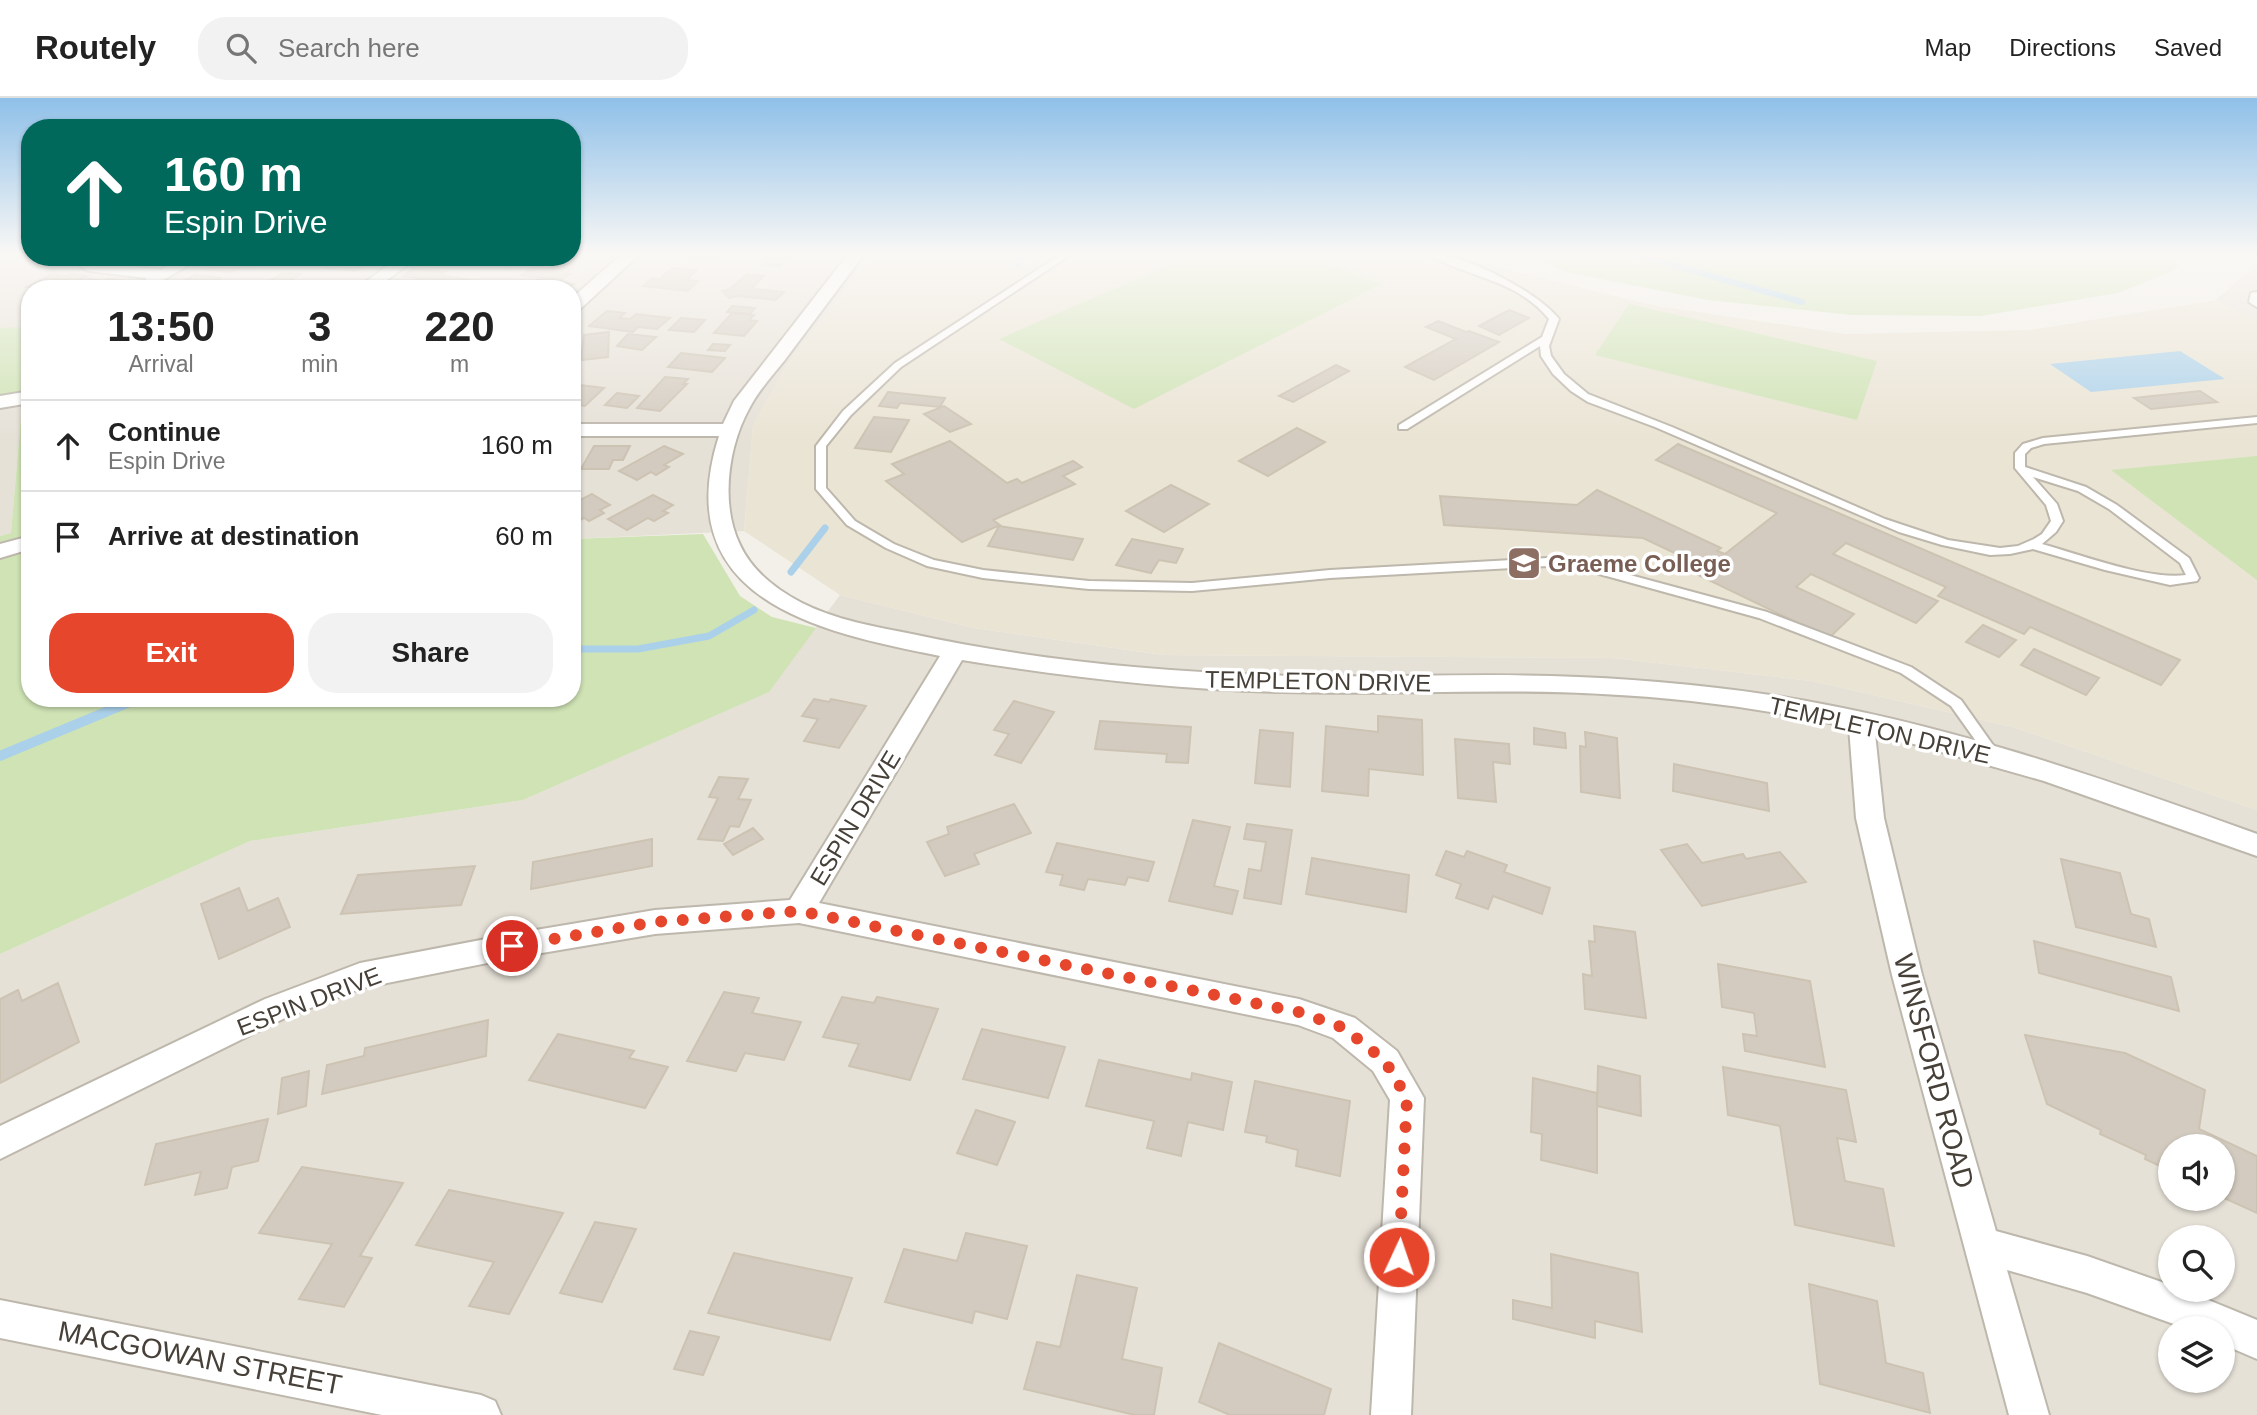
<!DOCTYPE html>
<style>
:root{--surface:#fff;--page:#f2f2f2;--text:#222;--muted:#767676;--line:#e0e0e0;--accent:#e6462c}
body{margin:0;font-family:Helvetica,sans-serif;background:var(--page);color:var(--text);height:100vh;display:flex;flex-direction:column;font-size:26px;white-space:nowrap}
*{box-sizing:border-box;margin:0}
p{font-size:23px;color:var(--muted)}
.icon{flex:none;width:38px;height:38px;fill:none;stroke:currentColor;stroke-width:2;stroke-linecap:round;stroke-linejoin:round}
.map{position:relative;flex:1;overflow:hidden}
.sheet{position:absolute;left:21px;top:182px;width:560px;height:427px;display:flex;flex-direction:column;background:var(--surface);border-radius:28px;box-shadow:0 2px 5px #0004}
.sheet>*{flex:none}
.hud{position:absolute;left:21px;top:21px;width:560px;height:147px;border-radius:28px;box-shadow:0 2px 5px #0004;background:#00695c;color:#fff;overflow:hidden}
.buttons{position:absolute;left:2158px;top:1036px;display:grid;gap:14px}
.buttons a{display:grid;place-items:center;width:77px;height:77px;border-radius:50%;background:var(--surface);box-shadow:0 2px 5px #0004;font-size:35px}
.pin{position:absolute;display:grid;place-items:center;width:60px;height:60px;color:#fff;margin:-30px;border:4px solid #fff;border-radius:50%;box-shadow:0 2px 7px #0007}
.me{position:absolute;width:77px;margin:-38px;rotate:3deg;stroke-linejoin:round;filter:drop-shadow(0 0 5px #0008)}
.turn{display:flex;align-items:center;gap:24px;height:147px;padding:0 28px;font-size:32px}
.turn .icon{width:91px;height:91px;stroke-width:2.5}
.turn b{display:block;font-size:49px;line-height:60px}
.eta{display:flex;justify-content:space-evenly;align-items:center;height:119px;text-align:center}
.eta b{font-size:42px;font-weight:700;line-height:49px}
.cta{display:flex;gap:14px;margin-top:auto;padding:14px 28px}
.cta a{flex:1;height:80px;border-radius:28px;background:var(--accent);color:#fff;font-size:28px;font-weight:700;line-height:80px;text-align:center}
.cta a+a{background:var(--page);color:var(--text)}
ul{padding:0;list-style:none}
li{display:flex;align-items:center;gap:21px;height:91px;padding:0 28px;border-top:2px solid var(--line)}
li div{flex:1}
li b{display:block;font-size:26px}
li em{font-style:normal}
header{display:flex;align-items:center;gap:42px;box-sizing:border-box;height:98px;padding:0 35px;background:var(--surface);border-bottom:2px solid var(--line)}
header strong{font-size:33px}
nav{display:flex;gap:38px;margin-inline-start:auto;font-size:24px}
.search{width:490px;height:63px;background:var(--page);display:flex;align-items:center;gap:18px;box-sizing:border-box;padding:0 24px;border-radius:28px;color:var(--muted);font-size:26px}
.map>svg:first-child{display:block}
</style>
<header>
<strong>Routely</strong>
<div class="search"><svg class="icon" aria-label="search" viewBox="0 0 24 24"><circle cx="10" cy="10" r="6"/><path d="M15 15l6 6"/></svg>Search here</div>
<nav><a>Map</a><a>Directions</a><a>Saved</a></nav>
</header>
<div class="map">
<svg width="2257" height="1317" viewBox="0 0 2257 1317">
<rect width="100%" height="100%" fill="#f3f0e9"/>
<g fill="#e6e1d7" fill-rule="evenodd">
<path d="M0 155H30V159H572V155H875L789 264 753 327 744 433 572 441V191H30V305L22 307 11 435 0 438Z"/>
<path d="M2257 166V225L2216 202Z"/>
<path d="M840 497 974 530 1163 557 1613 560 1812 583 2013 629 2257 712V1317H0V856L250 743 523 702 768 594ZM2170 1048H2222V1101H2170ZM2170 1139H2222V1192H2170ZM2170 1230H2222V1283H2170Z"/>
</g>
<path fill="#eae4d4" d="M875 155H1458L1488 167 1652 207 1846 236 2030 232 2216 202 2257 225V712L2013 629 1812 583 1613 560 1164 557 974 530 840 497 744 433 753 327 789 264Z"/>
<g fill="#cfe3b5">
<path d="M1197 155H1302L1381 186 1134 311 999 241Z"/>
<path d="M1514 155H2196L2171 174 2118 195 1981 218 1852 217 1708 202 1570 175Z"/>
<path d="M1629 206 1877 263 1857 322 1595 257Z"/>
<path d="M30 229V293L0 298V230Z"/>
<path d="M30 305V600H572V441L703 436 740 498 772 519 816 530 769 594 523 702 250 743 0 856V438L11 435 22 307Z"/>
<path d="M2257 358V482L2111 372Z"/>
</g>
<path fill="#abd1ea" d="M2180 253 2225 281 2091 294 2050 266Z"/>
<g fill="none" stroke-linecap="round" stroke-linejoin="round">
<g stroke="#abd1ea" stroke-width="6">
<path d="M1631 155 1802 204"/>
<path d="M1018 167 1025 155"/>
</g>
<g stroke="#abd1ea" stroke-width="7">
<path d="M791 474 825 430"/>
<path d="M572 551H638L709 538 754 512"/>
<path d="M133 603 140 600"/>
</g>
<path stroke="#abd1ea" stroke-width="10" d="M0 658 137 601"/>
</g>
<g fill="#d3cbbf" stroke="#cdc3b3" stroke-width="2">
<path d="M723 155 715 163 667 156V155Z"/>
<path d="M773 155H814L812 158 791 156 780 168 763 167Z"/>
<path d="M228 159H257L232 174 202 171Z"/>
<path d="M551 160 581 163 565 176H570L562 182 521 177Z"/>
<path d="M350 161 369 165 356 173 325 170 338 162Z"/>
<path d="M672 170 697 172 686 182 698 183 688 193 643 188 652 180 660 181Z"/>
<path d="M413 171 445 174 440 177 477 183 468 190 460 191 404 190 419 180 403 178Z"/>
<path d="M283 175 300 176 286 186 288 191H256Z"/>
<path d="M52 176 66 178 71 176 88 178 63 191 27 189Z"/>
<path d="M747 176 764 178 753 189 755 191 784 194 776 202 737 198 729 200 722 193 730 191Z"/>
<path d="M196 177 221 180 203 191H166Z"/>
<path d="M89 181 104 183 109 181 126 183 111 191H71Z"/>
<path d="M537 182 574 186 568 191H527Z"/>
<path d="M732 208 755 210 750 216 727 214Z"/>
<path d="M1509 212 1529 220 1499 237 1479 228Z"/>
<path d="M607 213 625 215 619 220 630 221 636 216 670 220 657 231 638 229 633 234 589 228Z"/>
<path d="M732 215 754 217 749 222 757 223 744 238 714 235Z"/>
<path d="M681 220 705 222 694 234 669 232Z"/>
<path d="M1438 223 1466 234 1469 233 1499 244 1434 282 1405 269 1456 241 1426 229Z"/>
<path d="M609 234 608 259 581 262 584 237Z"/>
<path d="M628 236 656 239 642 252 617 248Z"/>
<path d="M713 246 730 247 725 253 708 252Z"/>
<path d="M681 255 725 260 712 274 668 269Z"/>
<path d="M1336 267 1349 273 1293 304 1279 298Z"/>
<path d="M665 279 688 281 683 286H687L660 313 637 310Z"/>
<path d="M572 286 604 290 585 308 572 306Z"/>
<path d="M2200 293 2217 304 2151 311 2134 300Z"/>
<path d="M888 294 945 300 940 309 900 305 897 310 879 308Z"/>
<path d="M617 295 639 298 627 310 605 307Z"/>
<path d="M944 308 971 326 950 334 924 316Z"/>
<path d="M874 319 909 322 891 354 855 350Z"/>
<path d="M1297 330 1325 344 1268 378 1239 363Z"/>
<path d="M950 343 1007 385 1017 381 1022 385 1073 363 1082 369 1063 378 1075 386 993 422 1000 427 962 444 886 383 904 376 892 366Z"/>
<path d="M1678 346 2180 562 2161 587 2030 529 2024 536 1938 498 1946 489 1846 445 1833 456 1938 503 1916 525 1811 476 1796 489 1854 516 1829 540 1692 474 1700 467 1643 440 1444 427 1440 398 1577 407 1597 392 1721 450 1717 453 1725 456 1777 415 1656 362Z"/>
<path d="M594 348H630L623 362H613L609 371H581Z"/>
<path d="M664 348 683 356 664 367 669 369 656 377 651 374 637 382 619 373Z"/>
<path d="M1171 387 1209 406 1164 434 1126 413Z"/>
<path d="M592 396 610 407 600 412 604 415 589 423 584 420 572 426V406Z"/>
<path d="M653 397 673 407 663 413 668 415 654 423 648 420 627 432 608 421Z"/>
<path d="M999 428 1083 441 1073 462 988 448Z"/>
<path d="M1132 441 1183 451 1176 465 1159 462 1151 475 1116 467Z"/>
<path d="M1983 527 2016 542 1999 559 1966 544Z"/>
<path d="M2034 551 2099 580 2086 597 2021 567Z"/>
<path d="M814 601 829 604 831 601 866 608 839 650 804 643 818 621 802 618Z"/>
<path d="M1014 603 1054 614 1021 665 995 657 1009 636 994 632Z"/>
<path d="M1378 618 1422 622 1423 677 1369 671 1368 698 1322 693 1326 628 1378 634Z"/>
<path d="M1100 623 1191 629 1188 665 1166 664 1167 656 1095 651Z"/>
<path d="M1534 630 1565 635 1566 650 1534 646Z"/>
<path d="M1260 632 1293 635 1290 689 1255 685Z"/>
<path d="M1585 634 1617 640 1620 700 1581 694 1580 648 1586 649Z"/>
<path d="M1455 641 1509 646 1510 666 1493 664 1496 704 1458 700Z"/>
<path d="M1674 666 1767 685 1769 713 1673 693Z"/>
<path d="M719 679 748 681 738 701 751 702 739 729 730 728 723 743 698 741 718 700 709 699Z"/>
<path d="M1014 706 1031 735 974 756 979 766 945 778 927 744 949 736 947 729Z"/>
<path d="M1193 722 1230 729 1214 788 1238 793 1232 816 1169 803Z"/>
<path d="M1247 726 1292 732 1281 806 1244 800 1249 771 1261 773 1266 744 1244 741Z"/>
<path d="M753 730 763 741 733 757 724 746Z"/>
<path d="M652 741V768L531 791 533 764Z"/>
<path d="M1057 745 1154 764 1148 783 1128 779 1125 787 1088 781 1084 792 1060 787 1063 777 1046 774Z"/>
<path d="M1687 746 1702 765 1743 756 1746 761 1780 754 1806 784 1702 808 1661 752Z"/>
<path d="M1446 753 1464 759 1467 753 1507 767 1504 774 1550 790 1542 816 1493 798 1488 811 1456 800 1461 786 1436 777Z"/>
<path d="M1312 760 1409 777 1406 814 1306 796Z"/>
<path d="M2061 761 2120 775 2131 816 2149 821 2156 849 2076 829Z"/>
<path d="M475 768 461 807 341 816 358 777Z"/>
<path d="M239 790 248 813 278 800 290 829 219 861 201 806Z"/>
<path d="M1594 828 1635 834 1646 920 1585 911 1583 876 1592 878 1589 843 1595 844Z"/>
<path d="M2034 843 2171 879 2179 913 2039 875Z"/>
<path d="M1718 866 1810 883 1825 969 1745 953 1743 936 1757 938 1754 915 1722 909Z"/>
<path d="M58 885 79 944 0 985V901L18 892 22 903Z"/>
<path d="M724 894 759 900 752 915 801 924 784 962 745 955 736 973 687 963Z"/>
<path d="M842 899 874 905 877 899 938 911 910 982 849 968 859 946 823 939Z"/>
<path d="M488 922 486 958 322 996 327 967 364 958 365 950Z"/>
<path d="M982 931 1065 949 1048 1000 963 981Z"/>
<path d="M558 936 634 953 629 960 668 969 645 1010 529 982Z"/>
<path d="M2025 937 2125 955 2205 992 2199 1031 2257 1058V1115L2222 1099V1048H2170V1073L2145 1061 2146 1057 2100 1036 2101 1032 2047 1006Z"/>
<path d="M1099 962 1191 982 1192 975 1232 984 1223 1032 1188 1024 1181 1058 1147 1050 1154 1023 1086 1008Z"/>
<path d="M1598 968 1640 978 1641 1018 1597 1008Z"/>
<path d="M1723 969 1846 992 1856 1044 1837 1040 1845 1083 1883 1091 1894 1148 1795 1127 1780 1028 1728 1017Z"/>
<path d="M309 973 306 1008 278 1016 282 980Z"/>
<path d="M1533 980 1597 995V1075L1541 1062 1542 1036 1531 1034Z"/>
<path d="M1255 983 1350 1003 1340 1078 1296 1068 1298 1052 1266 1044 1267 1038 1245 1034Z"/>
<path d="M976 1012 1015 1024 997 1067 957 1055Z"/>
<path d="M268 1021 258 1063 232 1069 227 1090 195 1097 201 1074 145 1087 156 1046Z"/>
<path d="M302 1069 403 1085 360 1158 372 1160 344 1209 299 1201 332 1146 259 1135Z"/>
<path d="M449 1092 563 1115 509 1216 469 1208 494 1164 416 1147Z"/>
<path d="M595 1124 636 1131 602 1204 560 1195Z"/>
<path d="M966 1135 1027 1148 1007 1221 975 1213 972 1225 885 1204 904 1151 957 1163Z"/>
<path d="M734 1155 852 1180 830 1242 708 1215Z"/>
<path d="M1551 1156 1638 1175 1642 1234 1595 1223V1240L1513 1221V1202L1552 1210Z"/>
<path d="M1077 1177 1137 1190 1122 1261 1162 1270 1154 1317H1135L1024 1291 1037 1244 1060 1249Z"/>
<path d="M1809 1186 1877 1203 1886 1265 1923 1275 1930 1315 1820 1286Z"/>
<path d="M690 1233 719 1239 703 1277 674 1271Z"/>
<path d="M1219 1245 1331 1291 1324 1317H1230L1199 1304Z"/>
</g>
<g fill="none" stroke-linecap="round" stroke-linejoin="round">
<g stroke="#bdb7ac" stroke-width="4">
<g id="service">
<path d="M1063 155H1073L901 269 851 317 826 348V390L855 423 894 446 934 462 983 472 1089 483 1192 485 1330 472 1548 460 1593 467 1767 514 1911 569 1961 602 2000 657 1998 660H1988L1951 608 1901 575 1759 520 1592 474 1548 468 1330 480 1192 493 1089 491 983 480 927 468 886 450 847 427 816 391V348L843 313 895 265Z"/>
<path d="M1427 155C1463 155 1536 193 1559 221L1549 248 1551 258 1564 276 1588 296 1672 329 1885 421 1948 442 2000 450 2018 448 2034 441 2042 436 2051 423 2046 407 2015 370V355L2023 346 2043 340 2257 319V325L2044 346 2031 350 2025 356V369L2086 389 2117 407 2189 460 2199 480 2197 483 2170 487 2105 472 2033 451 2010 456 1990 457 1942 447 1899 434 1655 329 1588 304 1571 293 1553 276 1541 258 1540 248 1407 331H1399V327L1542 239 1549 221C1514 179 1468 181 1427 155ZM2033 379 2078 393 2109 411 2180 465 2186 477C2146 482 2082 457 2042 446L2056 434 2063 423 2057 406Z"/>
</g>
</g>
<g stroke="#bdb7ac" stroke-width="4">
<g id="minor">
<path d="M623 155H641L578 213 572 214V200Z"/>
<path d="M849 155H865C838 191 811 227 784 263 773 277 759 292 750 309 728 348 720 406 740 447 752 473 777 492 802 505 836 522 875 529 912 536 1027 561 1147 573 1264 577 1359 581 1455 575 1551 578 1624 580 1697 586 1770 597 1937 622 2099 679 2257 736V758L2044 683 1875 635 1884 720 1922 877 1996 1133 2087 1158 2170 1187V1192H2184L2257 1222V1261L2222 1246V1230H2185L2087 1195 2007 1172 2049 1317H2009L1892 877 1856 720 1849 629C1767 611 1685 600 1602 596 1496 590 1389 597 1283 594 1176 592 1067 579 962 562L819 805 1299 901 1355 920 1397 953 1424 1000 1411 1317H1371L1390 1002 1373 973 1333 940 1298 927 799 825 655 836 512 860 362 890 287 919 0 1061V1028L265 901 360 865 512 836 655 812 790 802 940 558C817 534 667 501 719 338H572V326H723L734 303Z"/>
<path d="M182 159H202L150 190 142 185 147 180 88 173 80 168 88 163 161 172Z"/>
<path d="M399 159H418L375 191H356Z"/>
<path d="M2257 194V209L2249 204 2251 195Z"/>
<path d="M30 293V305L0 310V298Z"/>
<path d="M30 438V451L0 460V446Z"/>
<path d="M0 1202 481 1297 495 1303 501 1317H382L0 1240Z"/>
</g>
</g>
<use href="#service" fill="#fff" fill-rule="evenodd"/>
<use href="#minor" fill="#fff" fill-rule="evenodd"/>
</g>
<linearGradient id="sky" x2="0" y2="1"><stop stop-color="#8fc0e9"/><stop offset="0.46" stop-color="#faf8f5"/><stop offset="1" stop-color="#faf8f5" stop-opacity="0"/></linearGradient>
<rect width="2257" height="340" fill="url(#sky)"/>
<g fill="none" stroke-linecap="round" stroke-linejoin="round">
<path stroke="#e6462c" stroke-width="12" stroke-dasharray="0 21.6" d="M512 848 655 824 799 813 1299 914 1344 930 1385 963 1407 1000 1399 1159"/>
</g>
<defs>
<g id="school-square" transform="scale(1.75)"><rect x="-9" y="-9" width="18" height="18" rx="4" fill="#8d6e63" stroke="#fff"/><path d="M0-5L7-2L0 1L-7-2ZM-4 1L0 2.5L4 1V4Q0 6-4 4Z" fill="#fff"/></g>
</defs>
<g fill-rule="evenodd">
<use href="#school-square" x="1524" y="465"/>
</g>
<g text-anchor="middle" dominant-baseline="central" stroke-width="7" stroke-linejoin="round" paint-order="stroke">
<g font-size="24" font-weight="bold" fill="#785e54" stroke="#fff" text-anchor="start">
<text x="1548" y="465">Graeme College</text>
</g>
<g font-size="24" fill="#464038" stroke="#fff">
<text transform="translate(1318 583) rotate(1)">TEMPLETON DRIVE</text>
<text transform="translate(1880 632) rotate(13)">TEMPLETON DRIVE</text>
<text transform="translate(855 720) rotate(-59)">ESPIN DRIVE</text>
<text transform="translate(309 903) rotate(-21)">ESPIN DRIVE</text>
</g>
<g font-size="28" fill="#464038" stroke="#fff">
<text transform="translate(1934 973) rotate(75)">WINSFORD ROAD</text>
<text transform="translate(200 1260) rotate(11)">MACGOWAN STREET</text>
</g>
</g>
</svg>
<div class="buttons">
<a><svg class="icon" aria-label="sound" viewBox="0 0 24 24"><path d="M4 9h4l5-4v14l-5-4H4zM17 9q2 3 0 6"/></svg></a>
<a><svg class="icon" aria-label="search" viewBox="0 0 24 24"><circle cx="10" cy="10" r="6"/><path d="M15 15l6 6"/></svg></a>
<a><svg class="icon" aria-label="layers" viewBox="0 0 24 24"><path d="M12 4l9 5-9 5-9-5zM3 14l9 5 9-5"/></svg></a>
</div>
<div class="pin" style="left:512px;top:848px;background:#d93025"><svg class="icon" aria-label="arrive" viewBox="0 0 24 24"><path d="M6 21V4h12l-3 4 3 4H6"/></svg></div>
<svg class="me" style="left:1399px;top:1159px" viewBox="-20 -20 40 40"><circle r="17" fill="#e6462c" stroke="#fff" stroke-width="3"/><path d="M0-11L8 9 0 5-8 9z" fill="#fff"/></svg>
<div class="hud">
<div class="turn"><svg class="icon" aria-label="ahead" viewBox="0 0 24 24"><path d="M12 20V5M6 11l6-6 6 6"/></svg><div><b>160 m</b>Espin Drive</div></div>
</div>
<section class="sheet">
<div class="eta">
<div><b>13:50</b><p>Arrival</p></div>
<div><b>3</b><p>min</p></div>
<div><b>220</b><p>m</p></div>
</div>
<ul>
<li><svg class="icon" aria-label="ahead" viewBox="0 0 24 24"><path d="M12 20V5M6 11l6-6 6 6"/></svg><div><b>Continue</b><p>Espin Drive</p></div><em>160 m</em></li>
<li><svg class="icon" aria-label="arrive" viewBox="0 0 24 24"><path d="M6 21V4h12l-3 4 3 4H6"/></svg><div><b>Arrive at destination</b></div><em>60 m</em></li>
</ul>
<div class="cta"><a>Exit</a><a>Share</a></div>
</section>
</div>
